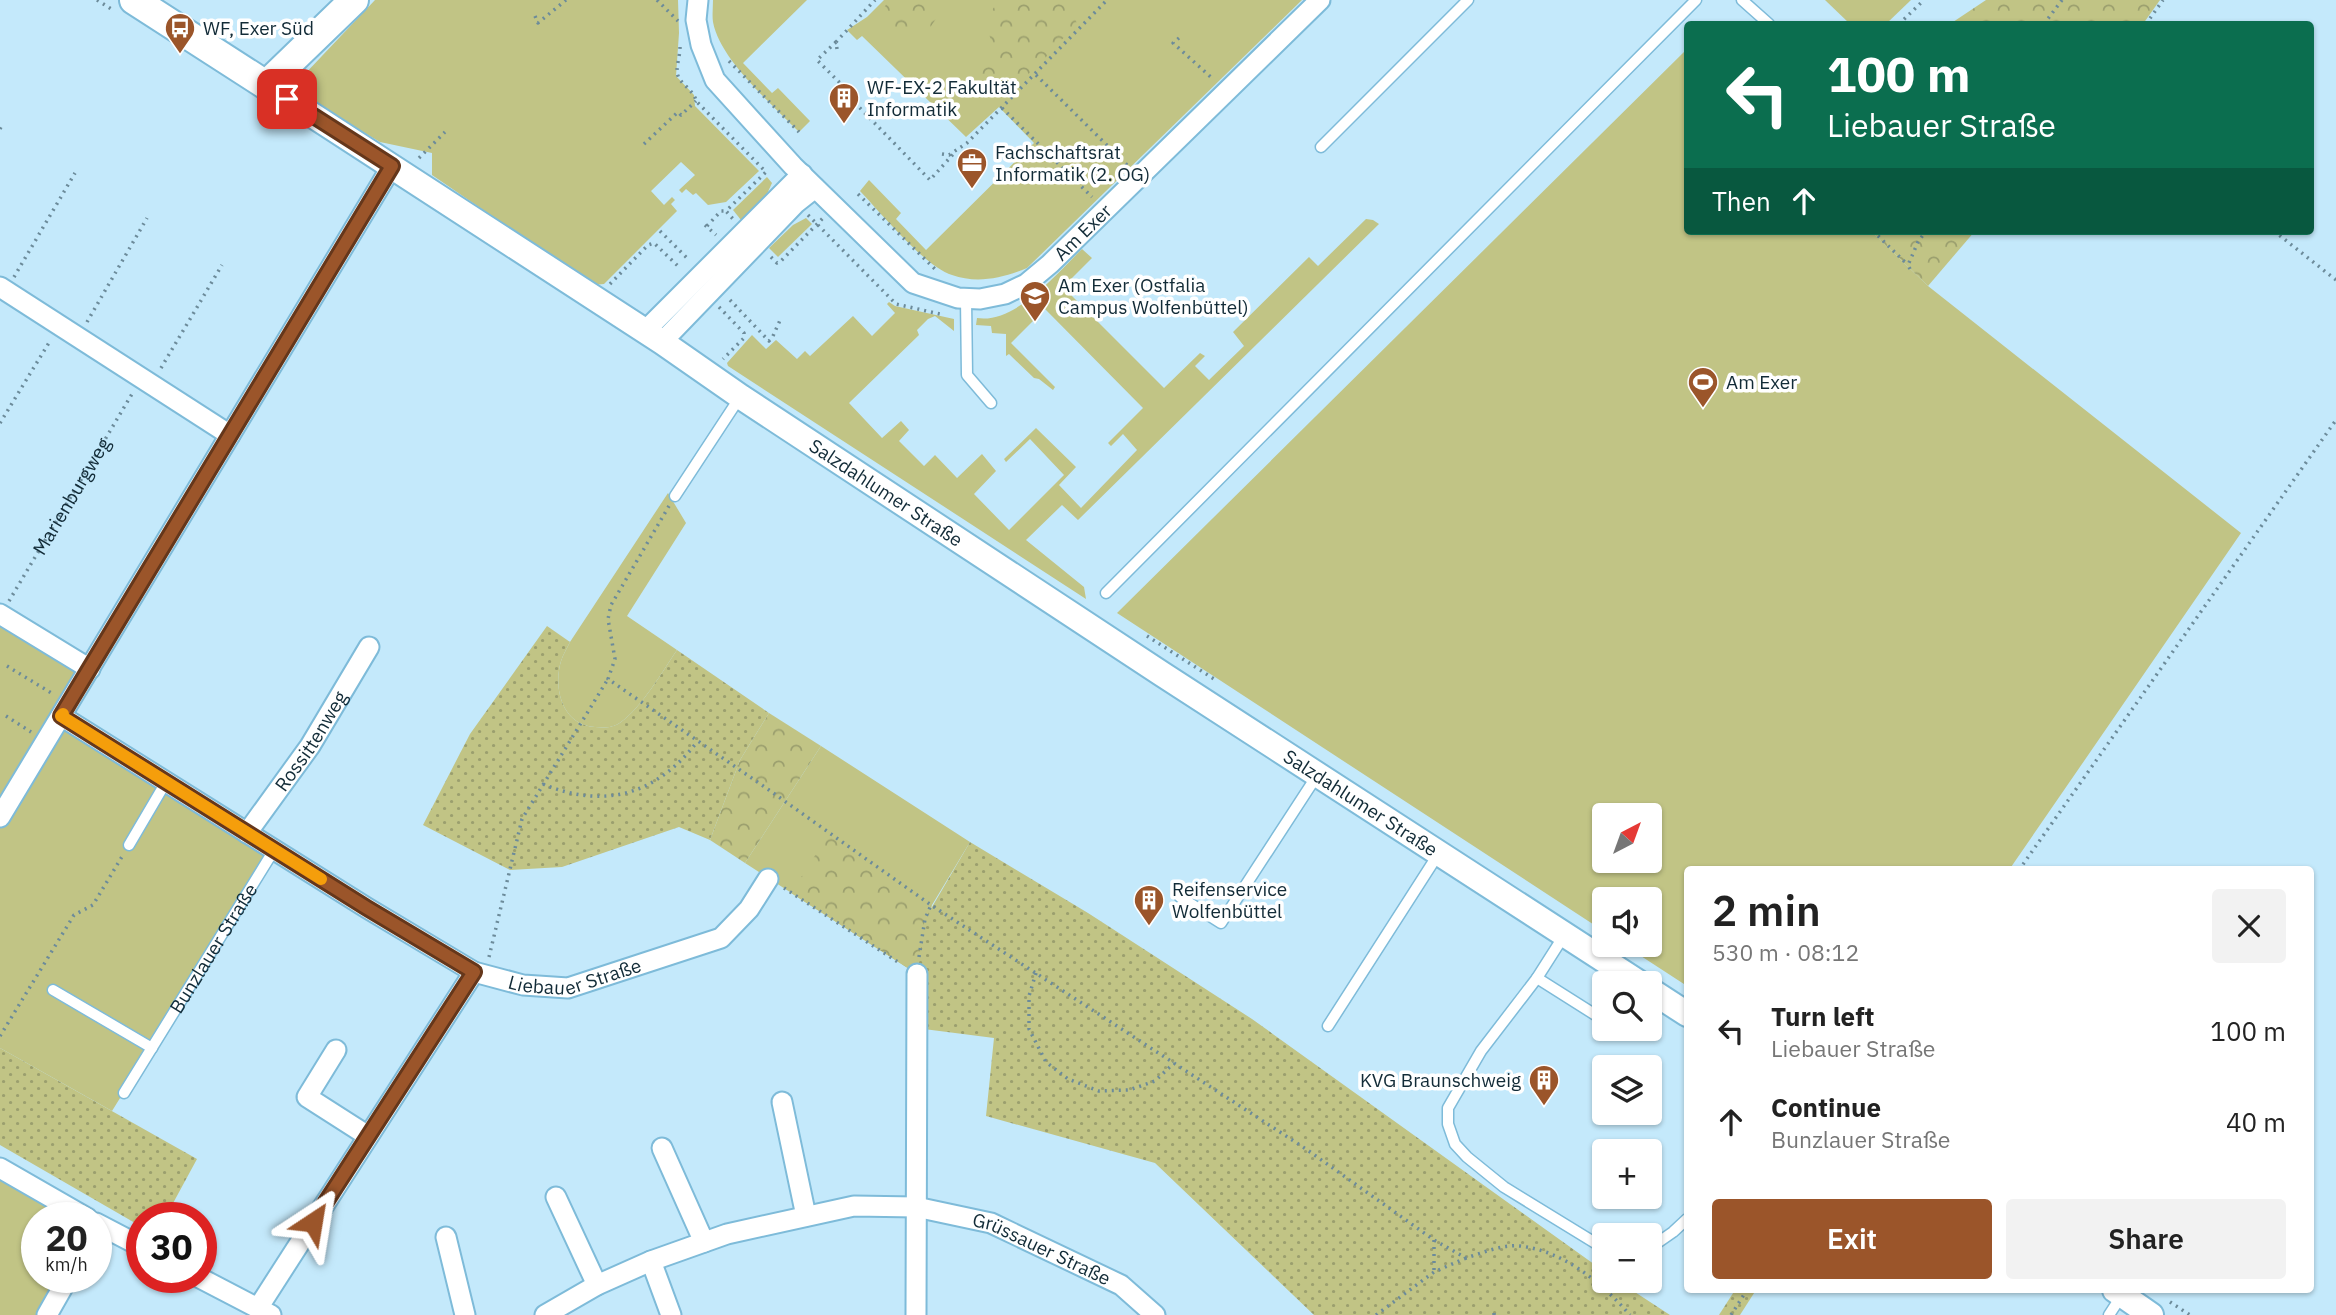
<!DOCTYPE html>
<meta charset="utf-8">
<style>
:root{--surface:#fff;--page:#f2f2f2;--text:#222;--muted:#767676;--accent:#9b552a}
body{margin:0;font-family:"IBM Plex Sans",sans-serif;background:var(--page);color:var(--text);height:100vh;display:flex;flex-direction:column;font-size:26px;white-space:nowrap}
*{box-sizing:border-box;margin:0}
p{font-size:23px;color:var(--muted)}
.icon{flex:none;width:38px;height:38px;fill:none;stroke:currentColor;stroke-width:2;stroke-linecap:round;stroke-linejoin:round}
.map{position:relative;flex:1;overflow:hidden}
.sheet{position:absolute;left:1684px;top:866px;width:630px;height:427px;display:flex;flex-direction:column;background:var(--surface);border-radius:7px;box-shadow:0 2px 5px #0004}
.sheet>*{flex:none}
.top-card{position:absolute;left:1684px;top:21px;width:630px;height:214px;border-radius:7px;box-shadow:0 2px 5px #0004;background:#0b6e4f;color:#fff;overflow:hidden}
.needle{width:46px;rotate:41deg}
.fabs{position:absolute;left:1592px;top:803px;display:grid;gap:14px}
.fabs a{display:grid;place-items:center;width:70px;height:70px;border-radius:7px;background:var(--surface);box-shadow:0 2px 5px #0004;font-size:35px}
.speed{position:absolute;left:21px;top:1202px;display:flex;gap:14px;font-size:35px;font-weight:700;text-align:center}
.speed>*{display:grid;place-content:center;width:91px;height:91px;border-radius:50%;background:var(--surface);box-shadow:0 2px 5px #0004;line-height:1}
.speed small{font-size:18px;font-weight:400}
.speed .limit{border:10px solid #d22;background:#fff;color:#111}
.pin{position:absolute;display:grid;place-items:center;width:60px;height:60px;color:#fff;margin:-30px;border-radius:14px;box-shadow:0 4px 10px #0006}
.me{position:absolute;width:77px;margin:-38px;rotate:33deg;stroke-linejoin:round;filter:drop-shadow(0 0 5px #0008)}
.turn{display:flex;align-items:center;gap:24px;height:147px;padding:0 28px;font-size:32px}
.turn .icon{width:91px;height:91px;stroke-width:2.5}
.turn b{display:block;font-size:49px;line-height:60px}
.then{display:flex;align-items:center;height:66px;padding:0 28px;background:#0003;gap:14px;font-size:26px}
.round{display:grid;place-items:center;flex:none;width:74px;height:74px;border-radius:7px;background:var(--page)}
.summary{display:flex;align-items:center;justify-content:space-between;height:119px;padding:0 28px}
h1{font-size:42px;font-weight:600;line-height:52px}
.primary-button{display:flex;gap:14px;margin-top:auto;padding:14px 28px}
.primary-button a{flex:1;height:80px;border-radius:7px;background:var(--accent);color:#fff;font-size:28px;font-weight:600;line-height:80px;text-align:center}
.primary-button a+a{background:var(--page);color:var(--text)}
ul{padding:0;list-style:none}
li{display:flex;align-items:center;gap:21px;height:91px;padding:0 28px}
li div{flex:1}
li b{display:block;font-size:26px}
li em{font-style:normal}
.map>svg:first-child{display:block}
</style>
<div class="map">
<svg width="2336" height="1315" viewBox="0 0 2336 1315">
<defs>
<pattern id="forest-crowns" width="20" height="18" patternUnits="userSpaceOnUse" patternTransform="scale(1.75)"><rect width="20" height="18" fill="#c1c485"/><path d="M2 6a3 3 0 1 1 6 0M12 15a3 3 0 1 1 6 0" fill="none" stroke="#9b9f6e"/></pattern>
<pattern id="park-dots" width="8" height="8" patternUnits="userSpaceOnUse" patternTransform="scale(1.75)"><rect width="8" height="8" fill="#c1c485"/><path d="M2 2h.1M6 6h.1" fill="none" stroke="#9b9f6e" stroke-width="1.8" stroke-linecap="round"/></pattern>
</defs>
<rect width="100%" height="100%" fill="#c4e9fb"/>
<g fill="#c1c485" fill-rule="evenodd">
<path d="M375 0H678L679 33 676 76 694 95 695 106 759 171 726 202 708 205 696 193 693 195 686 189 682 193 679 190 695 175 681 162 651 191 664 205 672 197 675 200 671 204 677 211 604 284 593 285 432 175V153L380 142 309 100 304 90 303 76Z"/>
<path d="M713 0H807L743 63 772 93 778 88 810 121 799 132C772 104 720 60 713 22 712 15 713 7 713 0Z"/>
<path d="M884 0H1302L1027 268C1003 278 977 284 952 275 925 267 881 213 860 191L869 180 901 213 896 219 926 250 1034 143 999 107 966 137 862 36 857 40 847 30 867 17Z"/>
<path d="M1825 0H1911L1886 24H1850Z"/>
<path d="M1685 51 1687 231H1871L1928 286 2241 533 2009 870H1687V986L1624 945H1650V900H1605V932L1117 613ZM1605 816H1650V861H1605Z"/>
<path d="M767 177 772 183 767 194 741 220 733 210Z"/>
<path d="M806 218 812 224 778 257 769 248 793 225Z"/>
<path d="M1366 219 1373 220 1379 224 1078 520 1062 505 1026 540 1084 587 1086 599 728 366 727 363 752 335 766 349 776 340 797 359 805 351 810 356 853 316 872 336 895 313 887 304 889 302 895 306 954 319V331L935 316 928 319 917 330 919 335 849 403 882 438 901 421 909 430 899 441 924 466 935 455 957 478 982 454 996 471 974 494 1009 530 1064 475 1030 439 1006 462 1004 459 1036 428 1076 467 1059 485 1081 508 1137 450 1123 434 1111 446 1108 443 1143 408 1045 309 1011 343 1055 387 1053 390 1039 379 1034 378 1009 354 1006 356V334L992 333 991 326 976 325 977 318C1016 324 1057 273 1082 249L1092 258 1064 286 1065 289 1164 388 1200 353 1205 356 1195 366 1209 380 1244 346 1233 332 1309 257 1318 266Z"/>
<path d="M668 493 686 523 627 616 677 650C662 672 642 707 621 722 613 728 604 728 595 727 562 725 553 688 561 661 563 655 567 648 570 642Z"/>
<path d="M0 614 90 669 61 716 274 850 112 1111 0 1048Z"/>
<path d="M821 746 970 842 932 905 917 974 745 863Z"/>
<path d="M0 1168 87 1218H37V1278H68L47 1315H0Z"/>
</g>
<g fill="url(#forest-crowns)">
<path d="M889 0H954C940 9 936 21 925 34 902 34 892 32 882 11Z"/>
<path d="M999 0H1073L1072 14 1077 23C1060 41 1025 85 1003 90 999 92 992 89 987 88L981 74 984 64 994 56 986 19Z"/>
<path d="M1986 0H2160L2143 24H1950Z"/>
<path d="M1871 231H1975L1928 286Z"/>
<path d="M769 713 821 746 745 863 710 840 740 760Z"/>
<path d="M828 835 931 905 925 919 917 974 791 893Z"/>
</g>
<g fill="url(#park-dots)">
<path d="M547 626 570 642C567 648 563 655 561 661 553 688 562 725 595 727 604 728 613 728 621 722 642 707 662 672 677 650L769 713 740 760 710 840 679 827 562 867 510 870 423 825 470 734Z"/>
<path d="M970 842 1088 913 1252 1019 1605 1272V1281H1618L1670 1315H1314L1155 1163 986 1116 994 1038 916 1028 917 974 925 919Z"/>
<path d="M0 1048 197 1159 165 1218H142V1227L0 1145Z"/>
<path d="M1735 1290H1756L1740 1315H1719Z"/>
</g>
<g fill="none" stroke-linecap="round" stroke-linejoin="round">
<g stroke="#7ebbd9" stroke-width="13">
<g id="service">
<path d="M1742 0 1769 24"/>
<path d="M1321 147 1468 0"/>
<path d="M966 299 967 375 991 403"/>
<path d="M675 496 740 397"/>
<path d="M1106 593 1696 0"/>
<path d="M129 845 166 782"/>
<path d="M1180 897 1221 923 1318 774"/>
<path d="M1565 934 1537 978 1605 1021"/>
<path d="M1537 978 1481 1051 1448 1108V1124L1455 1144 1467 1157 1504 1187 1605 1249"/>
<path d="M53 990 152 1048"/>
<path d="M1328 1026 1439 853"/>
<path d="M1617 1029 1623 1033"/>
<path id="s2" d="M124 1093 274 850"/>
<path d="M1650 1248 1673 1232 1687 1219"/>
<path d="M2109 1315 2122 1295"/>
</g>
</g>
<g stroke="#7ebbd9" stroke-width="23">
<g id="minor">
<path id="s3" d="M698 0 696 20 701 45 715 80 793 166 913 283 958 298 980 299 1005 294 1026 284 1050 264 1320 0"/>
<path d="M0 287 230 435"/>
<path d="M645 331 802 174"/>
<path d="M662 342 796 203 815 188"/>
<path d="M0 614 90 669"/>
<path id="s4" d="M61 716 367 908 474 972 523 985 568 988 721 938 749 909 768 879"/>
<path d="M0 817 392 166"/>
<path id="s5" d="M247 833 310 746 369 647"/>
<path d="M336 1050 307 1097 368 1136"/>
<path d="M782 1102 806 1216"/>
<path d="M662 1148 704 1242"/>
<path d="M0 1168 87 1218"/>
<path d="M556 1197 597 1285"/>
<path d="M96 1223 142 1247"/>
<path d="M446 1237 465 1315"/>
<path d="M651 1261 671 1315"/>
<path d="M200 1278 271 1315"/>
<path d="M258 1308 474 972"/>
<path d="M47 1315 68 1278"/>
<path id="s6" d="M545 1315 597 1285 651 1261 727 1234 854 1206 916 1207 991 1223 1121 1285 1155 1315"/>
<path d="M916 1315 917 974"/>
</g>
</g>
<g stroke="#7ebbd9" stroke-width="28">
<g id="tertiary">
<path id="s7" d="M266 85 662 342 741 397 1162 674 1641 984"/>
<path d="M1650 990 1687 1014"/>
<path d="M2115 1290 2151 1315"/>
</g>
</g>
<g stroke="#7ebbd9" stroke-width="32">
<path id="secondary" d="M134 0 266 85 354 0"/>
</g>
<g stroke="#6c8b9a" stroke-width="3.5" stroke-dasharray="2 5" stroke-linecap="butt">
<path d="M97 0 113 10"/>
<path d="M657 0 678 21"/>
<path d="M535 16 538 23 566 0"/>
<path d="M1899 24 1924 0"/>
<path d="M2044 24 2062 0"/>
<path d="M2146 24 2163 0"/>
<path d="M1179 38 1173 43 1213 79"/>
<path d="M836 42 817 60 856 99 858 106 930 180 956 151"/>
<path d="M680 47C680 55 677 64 677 71 677 83 694 89 696 101L766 172 726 211 733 219"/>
<path d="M837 49 836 42 875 0"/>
<path d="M729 61 799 132"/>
<path d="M1036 75 1127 165"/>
<path d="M1002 108 1092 197"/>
<path d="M0 129 1 127"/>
<path d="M644 144 678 112 681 115 696 101"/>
<path d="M942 154 949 155 967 143 1107 0"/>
<path d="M419 158 445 132"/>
<path d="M858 194 935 269"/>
<path d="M808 215 896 304 944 315"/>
<path d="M705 225 716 235"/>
<path d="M707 226 721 211H726"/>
<path d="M660 231 689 260"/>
<path d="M1873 231 1908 265"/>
<path d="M2274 231 2336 280"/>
<path d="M771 257 777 263 781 261 823 218"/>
<path d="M1910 269 1908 265 1918 242 1926 231"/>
<path d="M14 277 75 173"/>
<path d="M610 284 648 245 654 243 680 268"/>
<path d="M730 300 769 341 773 336 781 318"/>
<path d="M719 307 744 333V338L723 359"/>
<path d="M87 322 147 218"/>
<path d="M161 368 222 265"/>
<path d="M0 423 50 341"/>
<path d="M669 506 611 605 608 619 615 659 608 679 769 790 931 905 1306 1149 1434 1240 1466 1258C1482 1253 1503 1244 1520 1246 1564 1251 1602 1283 1630 1315"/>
<path id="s1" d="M9 601 132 394"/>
<path d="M1147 636 1214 679"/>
<path d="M7 666 53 694"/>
<path d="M6 716 31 732"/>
<path d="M543 784C605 810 657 794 697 742"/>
<path d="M2019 870 2336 420"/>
<path d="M784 888 901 964"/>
<path d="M489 957 522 819 608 679"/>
<path d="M919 957 925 919 931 905"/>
<path d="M1036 973 1029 996V1029L1046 1062 1068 1079 1099 1091 1129 1090 1155 1081 1174 1063"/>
<path d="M0 1036 74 915 93 905 123 855"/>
<path d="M1434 1240V1272"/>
<path d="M2170 1302 2190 1315"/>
<path d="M1494 1313V1315"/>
<path d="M1376 1315 1434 1272 1466 1258"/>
<path d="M1731 1315 1747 1290"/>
</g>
<use href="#service" stroke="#fff" stroke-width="10"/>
<use href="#minor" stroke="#fff" stroke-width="19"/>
<use href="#tertiary" stroke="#fff" stroke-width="24"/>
<use href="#secondary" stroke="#fff" stroke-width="28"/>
</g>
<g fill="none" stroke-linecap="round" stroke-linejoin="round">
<g stroke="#65371b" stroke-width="18">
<path id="route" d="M287 99 392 166 61 716 367 908 474 972 313 1222"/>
</g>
<use href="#route" stroke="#9b552a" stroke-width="12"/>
<path stroke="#f59e0b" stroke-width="12" d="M63 714 61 716 321 879"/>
</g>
<defs>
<g id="bus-pin" transform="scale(1.575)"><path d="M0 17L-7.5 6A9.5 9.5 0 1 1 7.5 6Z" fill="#9b552a" stroke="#fff"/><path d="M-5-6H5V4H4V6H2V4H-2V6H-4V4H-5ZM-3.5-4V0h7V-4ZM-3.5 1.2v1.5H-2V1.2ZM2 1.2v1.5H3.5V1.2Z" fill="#fff"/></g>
<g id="building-pin" transform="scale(1.575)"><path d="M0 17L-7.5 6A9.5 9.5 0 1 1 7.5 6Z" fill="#9b552a" stroke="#fff"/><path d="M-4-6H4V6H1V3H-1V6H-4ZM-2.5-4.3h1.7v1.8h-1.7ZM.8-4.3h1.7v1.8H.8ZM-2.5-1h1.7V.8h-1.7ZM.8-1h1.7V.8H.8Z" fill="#fff"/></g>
<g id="office-pin" transform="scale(1.575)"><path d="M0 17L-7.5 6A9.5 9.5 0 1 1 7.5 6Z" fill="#9b552a" stroke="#fff"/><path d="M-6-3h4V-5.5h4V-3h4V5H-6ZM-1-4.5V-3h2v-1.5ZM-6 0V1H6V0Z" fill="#fff"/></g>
<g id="university-pin" transform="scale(1.575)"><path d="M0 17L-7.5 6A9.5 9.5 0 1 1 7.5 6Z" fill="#9b552a" stroke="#fff"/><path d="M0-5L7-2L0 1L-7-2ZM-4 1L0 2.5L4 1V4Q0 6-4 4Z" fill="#fff"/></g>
<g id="stadium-pin" transform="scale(1.575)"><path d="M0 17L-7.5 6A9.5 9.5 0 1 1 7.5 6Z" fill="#9b552a" stroke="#fff"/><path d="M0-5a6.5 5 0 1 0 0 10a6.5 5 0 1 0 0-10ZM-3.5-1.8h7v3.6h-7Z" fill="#fff"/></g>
</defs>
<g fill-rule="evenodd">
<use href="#bus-pin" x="180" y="28"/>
<use href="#building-pin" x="844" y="98"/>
<use href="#office-pin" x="972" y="163"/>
<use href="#university-pin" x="1035" y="296"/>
<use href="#stadium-pin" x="1703" y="382"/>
<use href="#building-pin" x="1149" y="900"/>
<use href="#building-pin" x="1544" y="1080"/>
</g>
<g text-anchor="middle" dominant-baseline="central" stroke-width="7" stroke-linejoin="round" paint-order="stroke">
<g font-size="19" fill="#122b37" stroke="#fff" text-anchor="start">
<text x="203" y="28">WF, Exer Süd</text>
<text x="867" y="87">WF-EX-2 Fakultät<tspan x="867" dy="22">Informatik</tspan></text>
<text x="995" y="152">Fachschaftsrat<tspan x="995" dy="22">Informatik (2. OG)</tspan></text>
<text x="1058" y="285">Am Exer (Ostfalia<tspan x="1058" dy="22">Campus Wolfenbüttel)</tspan></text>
<text x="1726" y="382">Am Exer</text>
<text x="1172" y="889">Reifenservice<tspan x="1172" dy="22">Wolfenbüttel</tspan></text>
<text x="1521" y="1080" text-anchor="end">KVG Braunschweig</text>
</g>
<g font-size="19" fill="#122b37" stroke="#fff">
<text stroke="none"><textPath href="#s3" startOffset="562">Am Exer</textPath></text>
<text stroke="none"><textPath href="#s7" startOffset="742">Salzdahlumer Straße</textPath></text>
<text stroke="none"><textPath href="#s1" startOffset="122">Marienburgweg</textPath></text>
<text stroke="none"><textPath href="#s5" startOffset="112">Rossittenweg</textPath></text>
<text stroke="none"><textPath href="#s7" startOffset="1309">Salzdahlumer Straße</textPath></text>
<text stroke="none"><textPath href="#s2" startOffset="170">Bunzlauer Straße</textPath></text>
<text stroke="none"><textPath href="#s4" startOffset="590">Liebauer Straße</textPath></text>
<text stroke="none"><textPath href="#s6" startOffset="525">Grüssauer Straße</textPath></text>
</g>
</g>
</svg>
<div class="fabs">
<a><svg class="needle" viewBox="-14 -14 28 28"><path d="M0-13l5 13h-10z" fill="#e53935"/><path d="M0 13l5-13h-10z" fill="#767676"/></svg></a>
<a><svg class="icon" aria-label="sound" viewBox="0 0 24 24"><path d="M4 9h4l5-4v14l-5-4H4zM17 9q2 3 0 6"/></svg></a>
<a><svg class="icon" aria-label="search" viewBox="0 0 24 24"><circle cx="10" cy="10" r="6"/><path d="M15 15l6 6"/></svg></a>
<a><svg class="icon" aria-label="layers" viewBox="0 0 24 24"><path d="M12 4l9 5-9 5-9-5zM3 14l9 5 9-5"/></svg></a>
<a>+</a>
<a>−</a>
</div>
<div class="speed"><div>20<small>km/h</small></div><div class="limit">30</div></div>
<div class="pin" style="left:287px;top:99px;background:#d93025"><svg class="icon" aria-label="arrive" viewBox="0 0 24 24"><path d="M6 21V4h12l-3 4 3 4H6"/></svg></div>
<svg class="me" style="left:313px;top:1222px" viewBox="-20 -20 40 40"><path d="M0-17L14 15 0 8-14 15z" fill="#9b552a" stroke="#fff" stroke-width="4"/></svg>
<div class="top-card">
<div class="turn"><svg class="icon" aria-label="left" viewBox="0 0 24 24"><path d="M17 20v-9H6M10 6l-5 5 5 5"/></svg><div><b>100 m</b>Liebauer Straße</div></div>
<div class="then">Then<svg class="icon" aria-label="ahead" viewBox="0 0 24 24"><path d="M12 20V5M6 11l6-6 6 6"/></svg></div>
</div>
<section class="sheet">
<div class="summary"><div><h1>2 min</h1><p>530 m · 08:12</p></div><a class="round"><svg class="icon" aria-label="close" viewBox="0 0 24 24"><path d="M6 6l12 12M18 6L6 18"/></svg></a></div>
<ul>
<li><svg class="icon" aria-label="left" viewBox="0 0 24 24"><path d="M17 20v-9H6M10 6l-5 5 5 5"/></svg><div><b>Turn left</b><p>Liebauer Straße</p></div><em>100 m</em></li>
<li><svg class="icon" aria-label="ahead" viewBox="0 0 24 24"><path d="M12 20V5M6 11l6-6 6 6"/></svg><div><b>Continue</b><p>Bunzlauer Straße</p></div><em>40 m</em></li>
</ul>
<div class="primary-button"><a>Exit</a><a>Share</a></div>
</section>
</div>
